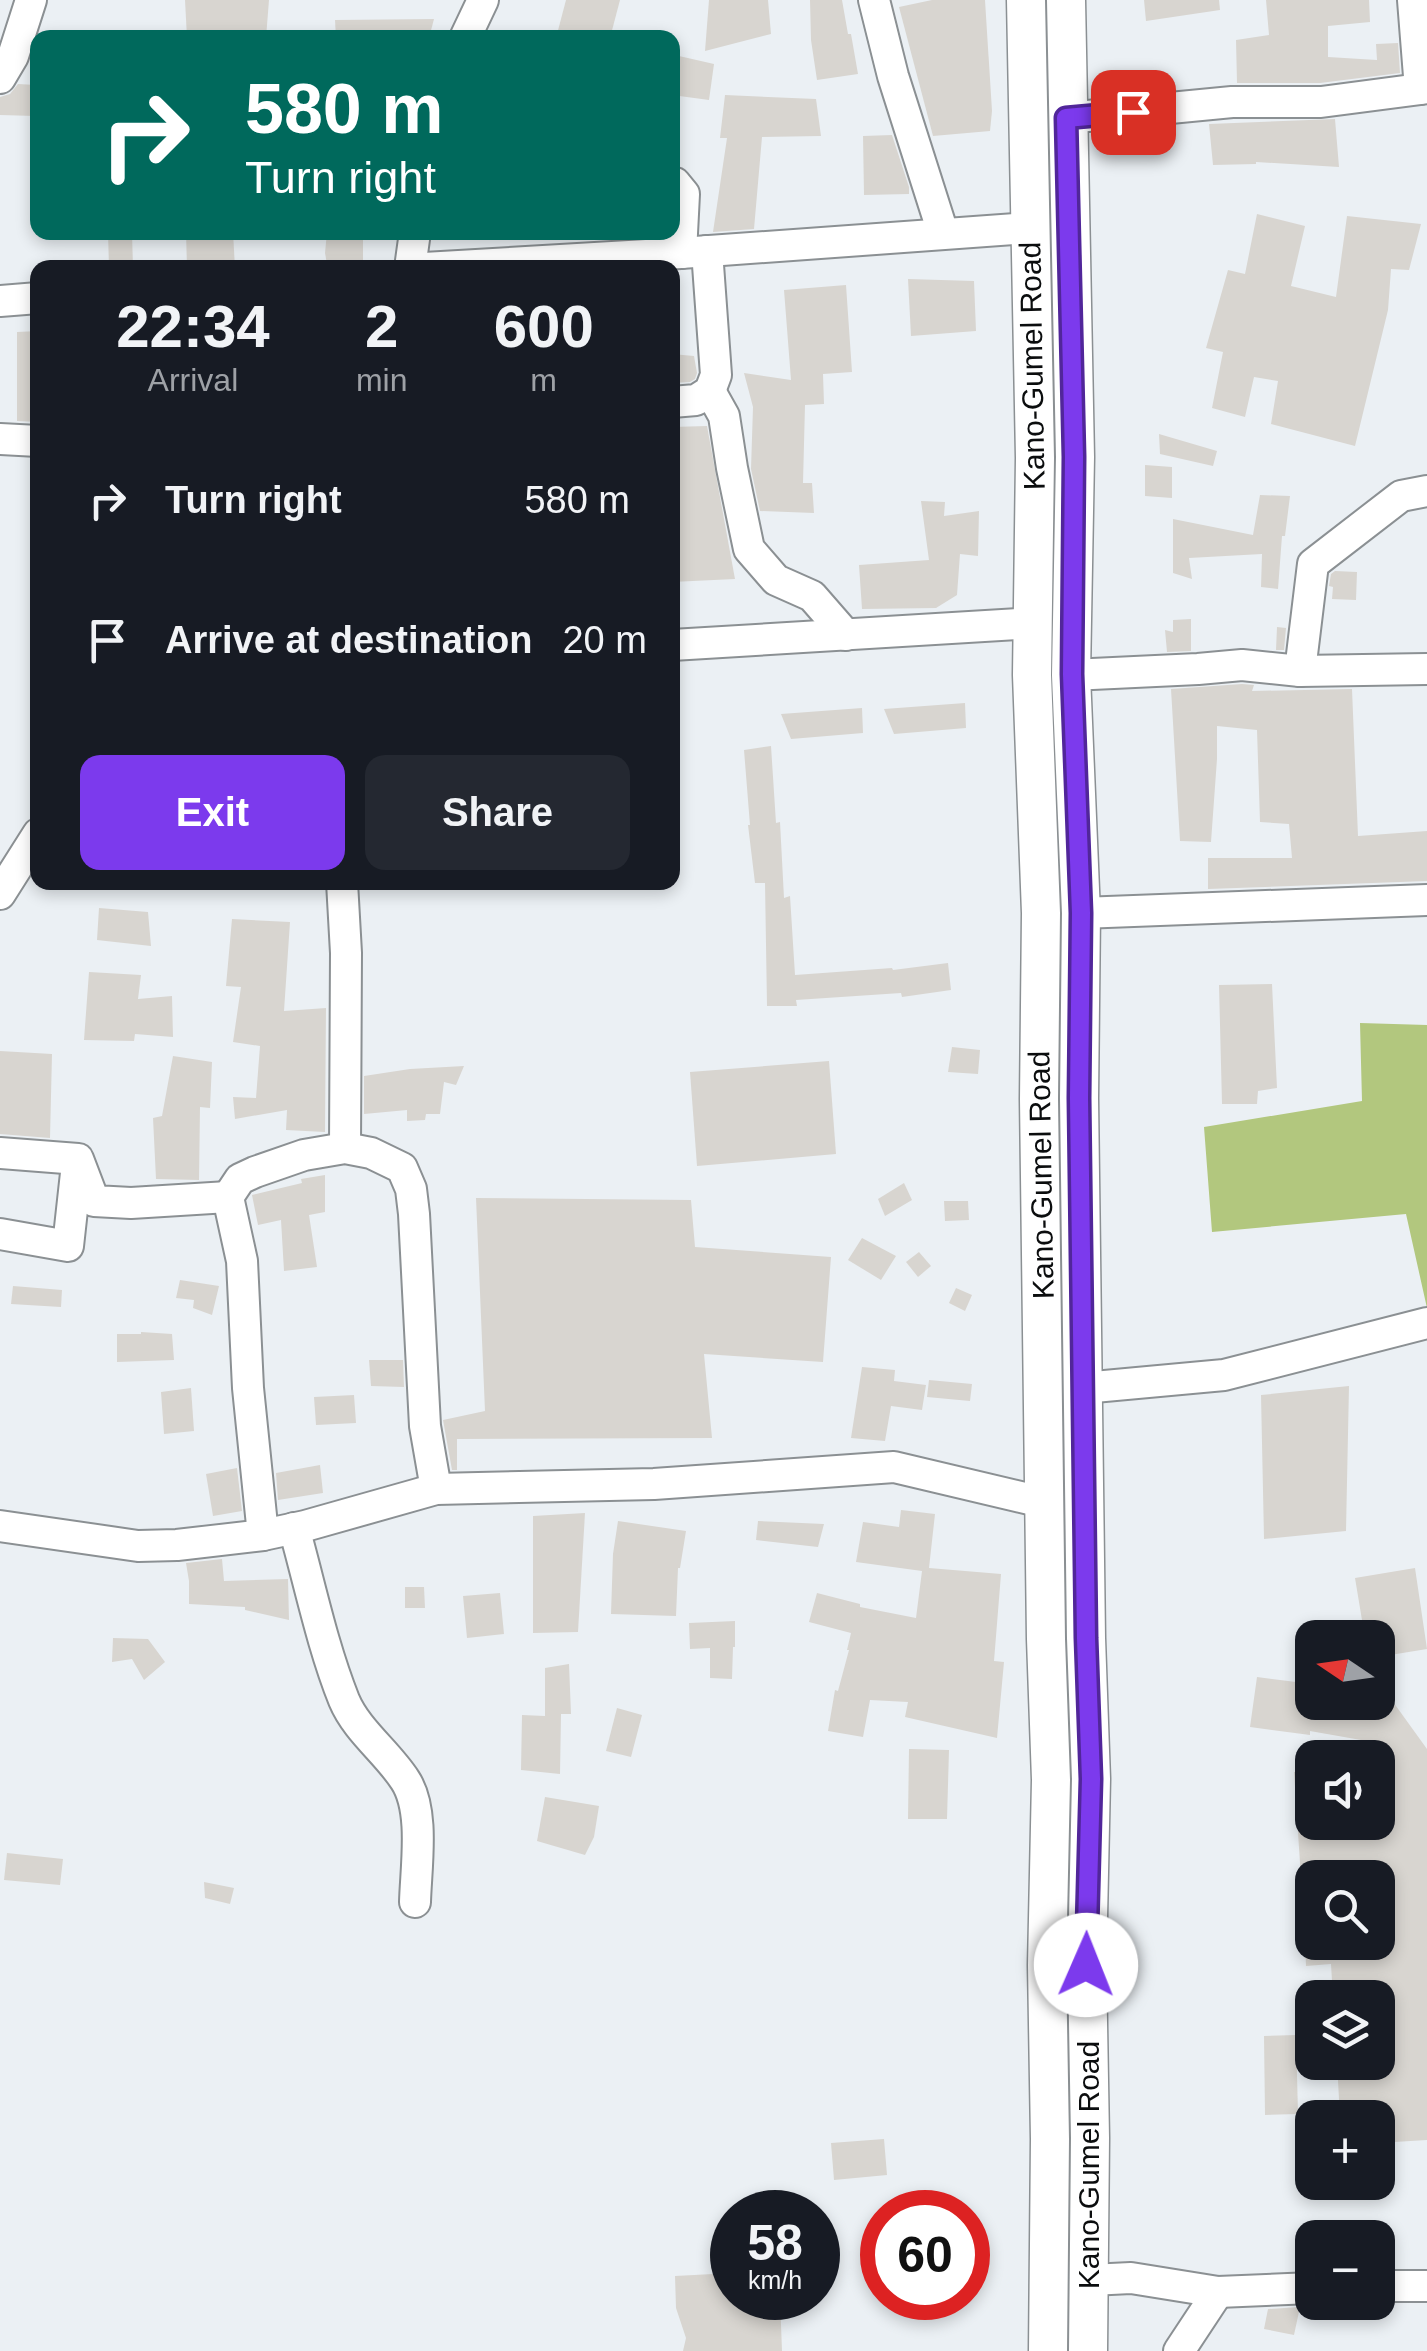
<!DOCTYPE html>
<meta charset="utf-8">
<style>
:root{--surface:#171b24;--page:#242831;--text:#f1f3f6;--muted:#9ea1a6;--accent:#7c3aed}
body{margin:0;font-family:Arial,sans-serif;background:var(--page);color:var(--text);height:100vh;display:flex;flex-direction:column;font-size:38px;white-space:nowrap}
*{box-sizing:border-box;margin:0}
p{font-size:32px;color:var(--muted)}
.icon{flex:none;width:55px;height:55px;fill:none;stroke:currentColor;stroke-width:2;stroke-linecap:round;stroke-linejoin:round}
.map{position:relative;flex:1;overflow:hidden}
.drawer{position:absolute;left:30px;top:260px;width:650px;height:630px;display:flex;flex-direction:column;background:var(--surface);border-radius:20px;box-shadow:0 5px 15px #0003}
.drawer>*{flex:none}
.hud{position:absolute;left:30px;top:30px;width:650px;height:210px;border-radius:20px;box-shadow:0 5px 15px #0003;background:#00695c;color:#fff;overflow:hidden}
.needle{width:65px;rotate:283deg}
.buttons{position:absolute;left:1295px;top:1620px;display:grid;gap:20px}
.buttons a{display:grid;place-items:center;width:100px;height:100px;border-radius:20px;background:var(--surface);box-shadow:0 5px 15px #0003;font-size:50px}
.speed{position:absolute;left:710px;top:2190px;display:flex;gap:20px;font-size:50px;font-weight:700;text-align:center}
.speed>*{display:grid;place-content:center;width:130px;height:130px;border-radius:50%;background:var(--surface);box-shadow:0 5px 15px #0003;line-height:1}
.speed small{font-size:25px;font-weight:400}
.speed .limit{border:15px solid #d22;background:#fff;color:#111}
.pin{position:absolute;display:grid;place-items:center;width:85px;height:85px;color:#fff;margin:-42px;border-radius:20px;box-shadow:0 5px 15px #0006}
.me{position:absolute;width:110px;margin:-55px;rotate:1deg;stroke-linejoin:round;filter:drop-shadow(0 0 8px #0008)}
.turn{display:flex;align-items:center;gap:35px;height:210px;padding:0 50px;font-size:45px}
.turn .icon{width:130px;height:130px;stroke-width:2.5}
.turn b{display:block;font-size:70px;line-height:85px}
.eta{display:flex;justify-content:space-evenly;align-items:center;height:170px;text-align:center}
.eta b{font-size:60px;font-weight:700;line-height:70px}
.action{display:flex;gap:20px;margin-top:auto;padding:20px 50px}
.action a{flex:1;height:115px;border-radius:20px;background:var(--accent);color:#fff;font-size:40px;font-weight:700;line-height:115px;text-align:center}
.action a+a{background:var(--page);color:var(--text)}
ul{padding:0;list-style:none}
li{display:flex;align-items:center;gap:30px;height:140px;padding:0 50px}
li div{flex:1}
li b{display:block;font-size:38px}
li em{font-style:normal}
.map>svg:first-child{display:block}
</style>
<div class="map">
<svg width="1427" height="2351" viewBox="0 0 1427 2351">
<rect width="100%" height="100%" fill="#ebf0f4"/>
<path fill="#b2c77e" d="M1360 1023 1427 1025V1308L1406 1214 1212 1232 1204 1127 1362 1101Z"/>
<g fill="#d8d5d0">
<path d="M185 0H269L266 38H187Z"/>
<path d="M566 0H620L610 38H556Z"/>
<path d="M709 0H768L771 34 705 51Z"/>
<path d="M810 0H842L848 34H851L858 74 817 80 811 40Z"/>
<path d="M932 0H985L992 111 990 131 933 136 899 7Z"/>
<path d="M1144 0H1219L1220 10 1146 21Z"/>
<path d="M1266 0H1369L1370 22 1328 26V57L1377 60 1376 44 1398 43 1400 73 1320 83H1237L1236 40 1269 35Z"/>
<path d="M434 19 429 38H336L335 20Z"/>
<path d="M679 56 714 64 709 100 672 95V85Z"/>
<path d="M18 84 36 85 35 116 0 115V97L10 94Z"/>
<path d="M725 95 816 99 821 136 762 137 754 229 713 232 727 138H720Z"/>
<path d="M1335 119 1339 167 1256 162V164L1213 165 1209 124Z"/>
<path d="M892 135 909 187V194L864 195 863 136Z"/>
<path d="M1257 214 1305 226 1291 286 1336 297 1347 216 1421 224 1409 270 1391 269 1388 310 1355 446 1271 424 1278 381 1254 377 1245 417 1212 408 1223 352 1206 348 1228 270 1245 274Z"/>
<path d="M108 232H132L133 268H109Z"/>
<path d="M186 232H233L235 268H187Z"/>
<path d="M327 232H363V264H327L325 253Z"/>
<path d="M908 279 974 281 976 331 911 336Z"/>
<path d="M846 285 852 372 823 374 824 404 805 405 803 483H812L814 513 760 511 751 469 753 407 744 373 791 380 784 290Z"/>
<path d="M38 331V422L17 421V332Z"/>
<path d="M672 354 694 356 697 373 695 379 690 382 672 383Z"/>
<path d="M707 426 735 579 672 582V427Z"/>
<path d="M1159 434 1217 451 1213 466 1160 454Z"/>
<path d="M1145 465 1172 467V498L1145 496Z"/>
<path d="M1260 495 1290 496 1285 536H1282L1278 589 1261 587 1262 554 1189 558 1192 579 1173 573V519L1253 535Z"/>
<path d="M921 501 945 502 944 516 979 511 978 556 960 554 957 595 936 608 862 609 859 565 929 560Z"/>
<path d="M1335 571 1357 572 1356 600 1332 599 1333 587 1329 586 1331 574Z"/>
<path d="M1191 619V651L1167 652 1165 630 1173 632V620Z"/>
<path d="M1277 627 1286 628 1284 650H1276Z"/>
<path d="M1242 684 1254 685 1252 691 1352 689 1358 836 1427 831V881L1208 889V858H1292L1289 824 1260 822 1257 730 1217 726V759L1211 842 1180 841 1171 689Z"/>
<path d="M965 703 966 728 894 734 884 709Z"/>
<path d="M862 708 863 733 791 739 781 714Z"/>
<path d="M771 746 776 823 780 822 784 898 790 896 795 975 892 968 893 970 948 963 951 990 902 997 901 993 796 1000 797 1006H767L765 883H755L748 825H750L744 750Z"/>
<path d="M99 908 148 912 151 946 97 940Z"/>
<path d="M232 919 290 922 284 1011 326 1008 325 1132 286 1130 287 1110 235 1119 233 1097 256 1098 260 1046 233 1042 241 987 226 986Z"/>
<path d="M89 972 141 975 138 999 172 996 173 1037 135 1034 134 1041 84 1040Z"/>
<path d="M1272 984 1277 1088 1258 1091 1257 1104H1222L1219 985Z"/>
<path d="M952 1047 980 1050 978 1074 948 1072Z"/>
<path d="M0 1051 52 1054 50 1138 0 1134Z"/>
<path d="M173 1056 212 1062 210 1108 200 1107 199 1180 156 1179 153 1118 162 1116Z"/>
<path d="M829 1061 836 1154 697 1166 690 1072Z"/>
<path d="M464 1066 456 1085 444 1082 440 1114H426L425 1120 407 1121V1110L364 1114V1076L410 1069Z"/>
<path d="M325 1175V1212L309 1215 317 1267 284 1271 281 1220 258 1225 252 1195 302 1183 301 1179Z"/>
<path d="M904 1183 912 1200 885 1216 878 1199Z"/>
<path d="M476 1198 691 1200 695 1247 831 1257 823 1362 704 1354 712 1438 457 1439V1470H452L443 1420 485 1411Z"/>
<path d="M944 1201H968L969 1220 945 1221Z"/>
<path d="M862 1238 896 1256 881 1280 848 1260Z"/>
<path d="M919 1252 931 1266 918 1277 906 1262Z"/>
<path d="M180 1280 219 1286 212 1315 193 1308 194 1300 176 1298Z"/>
<path d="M13 1286 62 1290 61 1307 11 1304Z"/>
<path d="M956 1288 972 1295 965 1311 949 1303Z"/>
<path d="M141 1332 172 1334 174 1360 117 1362V1334H141Z"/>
<path d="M369 1360H403L404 1387 371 1386Z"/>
<path d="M862 1367 895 1370 894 1381 926 1385 922 1410 891 1406 885 1441 851 1438Z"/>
<path d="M929 1380 972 1384 970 1401 927 1397Z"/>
<path d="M1349 1386 1346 1531 1264 1539 1261 1395Z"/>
<path d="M191 1388 194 1431 164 1434 161 1392Z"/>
<path d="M354 1395 356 1423 316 1425 314 1397Z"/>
<path d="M320 1465 323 1493 278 1500 276 1473Z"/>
<path d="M237 1468 242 1511 213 1516 206 1474Z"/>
<path d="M901 1510 935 1514 929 1568 1001 1574 994 1661 1004 1662 997 1738 905 1717 908 1702 870 1700 863 1737 828 1731 835 1690 838 1691 849 1650H847L851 1633 809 1622 817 1593 860 1604V1607L916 1618 922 1571 856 1562 863 1522 899 1527Z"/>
<path d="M585 1513 578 1632 533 1633V1516Z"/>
<path d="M618 1521 686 1531 680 1568H678L676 1616 611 1614 613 1554Z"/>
<path d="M758 1521 824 1524 818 1547 756 1540Z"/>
<path d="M222 1559 224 1581 288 1579 289 1620 245 1610V1607L189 1604V1581L186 1563Z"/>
<path d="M1415 1568 1427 1649 1378 1657V1638H1365L1355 1578Z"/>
<path d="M405 1587H424L425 1608H405Z"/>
<path d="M500 1593 504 1634 467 1638 463 1596Z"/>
<path d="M735 1621V1647H733L732 1679 710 1678V1648L690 1649 689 1623Z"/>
<path d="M113 1638 148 1639 165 1662 144 1680 132 1659 112 1662Z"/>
<path d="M569 1664 571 1714H561L560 1774 521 1770 522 1715 545 1716V1668Z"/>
<path d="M1257 1677 1312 1684V1702H1378V1681L1427 1749V2140L1378 2143V2118H1340L1337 2062H1378V1998H1333L1331 1964 1306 1966 1305 1942H1378V1878H1301L1294 1772 1312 1771V1822H1378V1743L1310 1731V1735L1250 1727Z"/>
<path d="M617 1708 642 1715 631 1757 606 1751Z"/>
<path d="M909 1749 949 1750 947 1819H908Z"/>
<path d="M545 1797 599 1806 594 1837 585 1855 537 1841Z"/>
<path d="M7 1853 63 1859 60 1885 4 1880Z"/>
<path d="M204 1882 234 1888 230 1904 205 1898Z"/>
<path d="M1296 2035 1298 2114 1265 2115 1264 2036Z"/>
<path d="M884 2139 887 2175 834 2180 831 2143Z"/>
<path d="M732 2273V2298H780L782 2351H683L686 2338 676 2308 675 2276Z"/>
<path d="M1300 2307 1294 2335 1264 2329 1268 2309Z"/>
</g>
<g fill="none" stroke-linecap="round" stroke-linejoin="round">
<g stroke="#8b9093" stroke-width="34">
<g id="minor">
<path d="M874 0 893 76 943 233"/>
<path d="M1413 0 1420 89"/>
<path d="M465 38 483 0"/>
<path d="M0 78 13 56 31 0"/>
<path d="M1067 118 1232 102H1321L1427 88"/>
<path d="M672 183H675L684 194 681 253"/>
<path d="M410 268 415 232"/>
<path d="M424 268 681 253 1029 228"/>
<path d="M0 301 38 298"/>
<path d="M710 391 724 416 732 468 749 549 776 580 812 596 846 635"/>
<path d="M672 402 696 400 710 391 716 375 707 251"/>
<path d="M0 439 38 441"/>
<path d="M672 645 1034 623"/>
<path d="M1300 671 1313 564 1401 496 1427 491"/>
<path d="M1071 675 1198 669 1242 665 1300 671 1427 669"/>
<path d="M342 882 346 953 345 1148"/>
<path d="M0 894 38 834"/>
<path d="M1081 913 1427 900"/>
<path d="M0 1153 78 1159 94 1201 131 1203 228 1197"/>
<path d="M0 1234 68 1246 77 1164"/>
<path d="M1083 1388 1224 1375 1427 1323"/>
<path d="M0 1526 138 1546 177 1545 263 1535 305 1526 436 1489 654 1484 894 1467 1046 1503"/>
<path d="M294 1528C310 1585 322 1645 344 1700 357 1731 387 1752 405 1780 425 1810 416 1866 415 1902"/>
<path d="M263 1535 248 1388 242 1261 228 1197 240 1179 255 1172 304 1155 345 1148 371 1153 402 1168 411 1189 414 1214 425 1426 436 1489"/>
<path d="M1090 2280 1131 2278 1218 2292 1312 2288"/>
<path d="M1378 2286H1427"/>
<path d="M1179 2351 1218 2292"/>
</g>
</g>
<g stroke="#8b9093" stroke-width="41">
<g id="major">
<path d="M1026 0 1035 458 1032 675 1041 913 1039 1099 1046 1639 1051 1780 1047 1965 1050 2139 1048 2351"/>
<path d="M1066 0 1075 457 1071 675 1081 913 1079 1098 1086 1638 1091 1779 1087 1965 1090 2138 1088 2351"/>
</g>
</g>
<use href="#minor" stroke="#fff" stroke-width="30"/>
<use href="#major" stroke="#fff" stroke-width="38"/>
</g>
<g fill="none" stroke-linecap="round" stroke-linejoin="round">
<g stroke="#51269a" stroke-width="25">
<path id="route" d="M1086 1965 1091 1779 1086 1638 1079 1098 1081 913 1072 674 1074 457 1066 118 1133 112"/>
</g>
<use href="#route" stroke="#7c3aed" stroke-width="18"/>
</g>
<g text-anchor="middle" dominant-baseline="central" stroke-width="9" stroke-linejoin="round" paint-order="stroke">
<g font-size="30" fill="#0b0d0e" stroke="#fff">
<text transform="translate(1032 366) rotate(-91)">Kano-Gumel Road</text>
<text transform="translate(1041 1175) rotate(-91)">Kano-Gumel Road</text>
<text transform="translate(1088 2165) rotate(-90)">Kano-Gumel Road</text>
</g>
</g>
</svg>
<div class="buttons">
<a><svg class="needle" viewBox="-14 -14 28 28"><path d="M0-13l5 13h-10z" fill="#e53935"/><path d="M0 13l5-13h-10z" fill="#9ea1a6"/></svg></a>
<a><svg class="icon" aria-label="sound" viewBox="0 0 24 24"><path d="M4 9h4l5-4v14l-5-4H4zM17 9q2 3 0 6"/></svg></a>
<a><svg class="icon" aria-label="search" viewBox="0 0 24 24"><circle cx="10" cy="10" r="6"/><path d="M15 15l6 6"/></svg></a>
<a><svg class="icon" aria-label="layers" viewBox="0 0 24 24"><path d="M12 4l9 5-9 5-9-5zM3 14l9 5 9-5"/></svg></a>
<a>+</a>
<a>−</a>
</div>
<div class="speed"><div>58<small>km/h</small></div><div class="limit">60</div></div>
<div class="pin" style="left:1133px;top:112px;background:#d93025"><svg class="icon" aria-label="arrive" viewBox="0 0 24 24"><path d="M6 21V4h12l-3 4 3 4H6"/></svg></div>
<svg class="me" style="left:1086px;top:1965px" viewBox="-20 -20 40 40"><circle r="19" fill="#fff"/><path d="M0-13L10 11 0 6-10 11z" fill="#7c3aed"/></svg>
<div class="hud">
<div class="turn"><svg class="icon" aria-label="right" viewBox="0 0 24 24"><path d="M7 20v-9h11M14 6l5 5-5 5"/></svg><div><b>580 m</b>Turn right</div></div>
</div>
<section class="drawer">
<div class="eta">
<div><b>22:34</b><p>Arrival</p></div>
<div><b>2</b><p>min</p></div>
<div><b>600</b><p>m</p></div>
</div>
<ul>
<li><svg class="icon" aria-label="right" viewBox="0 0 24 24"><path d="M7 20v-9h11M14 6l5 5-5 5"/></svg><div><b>Turn right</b></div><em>580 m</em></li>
<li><svg class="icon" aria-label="arrive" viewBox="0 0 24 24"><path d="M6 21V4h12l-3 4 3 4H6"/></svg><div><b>Arrive at destination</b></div><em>20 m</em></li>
</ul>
<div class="action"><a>Exit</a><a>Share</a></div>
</section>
</div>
